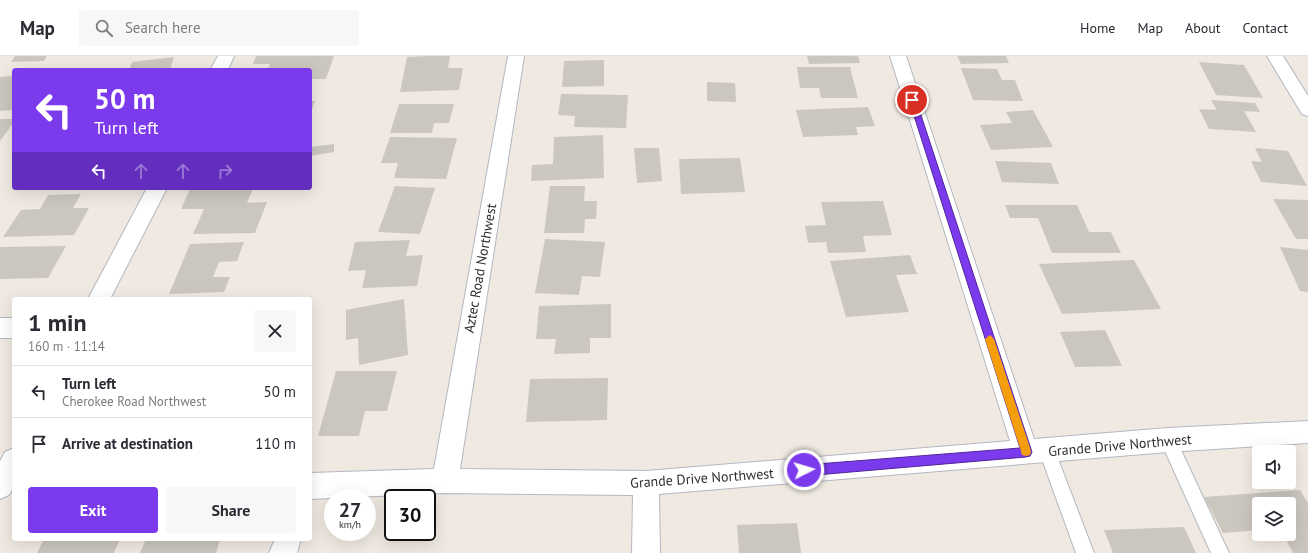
<!DOCTYPE html>
<meta charset="utf-8">
<style>
:root{--surface:#fff;--page:#f7f7f7;--text:#2b2b33;--muted:#7c7c81;--line:#e1e1e2;--accent:#7c3aed}
body{margin:0;font-family:"PT Sans",sans-serif;background:var(--page);color:var(--text);height:100vh;display:flex;flex-direction:column;font-size:15px;white-space:nowrap}
*{box-sizing:border-box;margin:0}
p{font-size:13px;color:var(--muted)}
.icon{flex:none;width:22px;height:22px;fill:none;stroke:currentColor;stroke-width:2;stroke-linecap:round;stroke-linejoin:round}
.map{position:relative;flex:1;overflow:hidden}
.panel{position:absolute;left:12px;top:241px;width:300px;height:244px;display:flex;flex-direction:column;background:var(--surface);border-radius:4px;box-shadow:0 4px 16px #0002}
.panel>*{flex:none}
.hud{position:absolute;left:12px;top:12px;width:300px;height:122px;border-radius:4px;box-shadow:0 4px 16px #0002;background:#7c3aed;color:#fff;overflow:hidden}
.fabs{position:absolute;left:1252px;top:389px;display:grid;gap:8px}
.fabs a{display:grid;place-items:center;width:44px;height:44px;border-radius:4px;background:var(--surface);box-shadow:0 4px 16px #0002;font-size:20px}
.speed{position:absolute;left:324px;top:433px;display:flex;gap:8px;font-size:20px;font-weight:700;text-align:center}
.speed>*{display:grid;place-content:center;width:52px;height:52px;border-radius:50%;background:var(--surface);box-shadow:0 4px 16px #0002;line-height:1}
.speed small{font-size:10px;font-weight:400}
.speed .limit{border:2px solid #111;border-radius:6px;background:#fff;color:#111}
.pin{position:absolute;display:grid;place-items:center;width:34px;height:34px;color:#fff;margin:-17px;border:2px solid #fff;border-radius:50%;box-shadow:0 1px 4px #0007}
.me{position:absolute;width:44px;margin:-22px;rotate:85deg;stroke-linejoin:round;filter:drop-shadow(0 0 3px #0008)}
.turn{display:flex;align-items:center;gap:14px;height:84px;padding:0 16px;font-size:18px}
.turn .icon{width:52px;height:52px;stroke-width:2.5}
.turn b{display:block;font-size:28px;line-height:34px}
.lanes{display:flex;align-items:center;height:38px;padding:0 16px;background:#0003;justify-content:center;gap:20px;direction:ltr}
.lanes .off{opacity:.35}
.round{display:grid;place-items:center;flex:none;width:42px;height:42px;border-radius:4px;background:var(--page)}
.head{display:flex;align-items:center;justify-content:space-between;height:68px;padding:0 16px}
h1{font-size:24px;font-weight:700;line-height:30px}
.cta{display:flex;gap:8px;margin-top:auto;padding:8px 16px}
.cta a{flex:1;height:46px;border-radius:4px;background:var(--accent);color:#fff;font-size:16px;font-weight:700;line-height:46px;text-align:center}
.cta a+a{background:var(--page);color:var(--text)}
ul{padding:0;list-style:none}
li{display:flex;align-items:center;gap:12px;height:52px;padding:0 16px;border-top:1px solid var(--line)}
li div{flex:1}
li b{display:block;font-size:15px}
li em{font-style:normal}
header{display:flex;align-items:center;gap:24px;box-sizing:border-box;height:56px;padding:0 20px;background:var(--surface);border-bottom:1px solid var(--line)}
header strong{font-size:19px}
nav{display:flex;gap:22px;margin-inline-start:auto;font-size:14px}
.search{width:280px;height:36px;background:var(--page);display:flex;align-items:center;gap:10px;box-sizing:border-box;padding:0 14px;border-radius:4px;color:var(--muted);font-size:15px}
.map>svg:first-child{display:block}
</style>
<header>
<strong>Map</strong>
<div class="search"><svg class="icon" aria-label="search" viewBox="0 0 24 24"><circle cx="10" cy="10" r="6"/><path d="M15 15l6 6"/></svg>Search here</div>
<nav><a>Home</a><a>Map</a><a>About</a><a>Contact</a></nav>
</header>
<div class="map">
<svg width="1308" height="497" viewBox="0 0 1308 497">
<rect width="100%" height="100%" fill="#efe9e1"/>
<g fill="#cbc7bf">
<path d="M15 0H47L44 5 11 6Z"/>
<path d="M256 0H334L326 23H312L310 29V14H267L270 8H253Z"/>
<path d="M429 0H450L448 12H463L459 34 400 36 407 1Z"/>
<path d="M807 0H858L860 7 809 8Z"/>
<path d="M957 0H1006L1009 7 961 8Z"/>
<path d="M174 1 170 14H129L132 6Z"/>
<path d="M604 4V30L562 31 564 5Z"/>
<path d="M1199 6 1244 9 1263 42 1216 39Z"/>
<path d="M797 11H850L858 42H821L819 32H800Z"/>
<path d="M961 12 997 13 1002 24H1015L1023 45 973 44Z"/>
<path d="M14 20V49L12 54 0 55V21Z"/>
<path d="M707 26 735 27 736 46 707 45Z"/>
<path d="M561 38 628 39 626 72 574 71 575 60 558 59Z"/>
<path d="M1211 44 1255 47 1260 56 1244 55 1256 76 1209 73 1199 53 1217 54Z"/>
<path d="M310 45H315L310 59Z"/>
<path d="M399 48H454L449 67H434L432 77H390Z"/>
<path d="M868 51 875 70 856 71 858 79 803 81 796 54Z"/>
<path d="M1033 54 1053 91 991 94 980 69 1012 67 1006 56Z"/>
<path d="M0 63H14V66L0 85Z"/>
<path d="M603 79 604 122 531 125 532 109 553 108 554 81Z"/>
<path d="M390 81 457 82 446 123 394 122 398 107H381Z"/>
<path d="M334 88V96L310 100V91Z"/>
<path d="M634 92H659L662 125 637 127Z"/>
<path d="M1255 92 1288 95 1307 130 1261 126 1251 105 1262 106Z"/>
<path d="M740 102 745 136 681 138 679 103Z"/>
<path d="M995 105 1051 107 1059 128 1002 126Z"/>
<path d="M395 130 435 132 420 178 378 176Z"/>
<path d="M550 130H585L584 145H597L596 163H585L584 177H544Z"/>
<path d="M253 132 247 147 267 146 255 177 193 178 204 153H181L190 133Z"/>
<path d="M81 138 73 152H89L74 179 3 181 21 154 40 153 48 139Z"/>
<path d="M1273 143 1308 144V183H1296Z"/>
<path d="M883 145 892 179 863 180 866 196 828 197 826 186 808 187 805 170 826 169 821 146Z"/>
<path d="M1005 149H1077L1089 176H1111L1121 197H1052L1038 162H1010Z"/>
<path d="M545 183 605 186 600 221 582 220 579 239 535 237Z"/>
<path d="M410 184 406 200 423 199 417 230 362 232 366 214 348 215 355 186Z"/>
<path d="M244 186 237 205 219 206 213 221H230L224 236 169 238 190 188Z"/>
<path d="M66 190 48 222 0 223V191Z"/>
<path d="M1280 191 1308 194V236L1300 235Z"/>
<path d="M910 199 917 218 896 219 909 256 846 261 830 205Z"/>
<path d="M1134 204 1161 253 1062 258 1039 208Z"/>
<path d="M404 243 408 299 359 309 358 282 346 284V254Z"/>
<path d="M611 248V282H590V297L554 298 556 283H536L539 250Z"/>
<path d="M1105 274 1122 310 1075 311 1060 276Z"/>
<path d="M336 315H397L387 355H365L359 380H318Z"/>
<path d="M608 322 607 364 526 366 530 323Z"/>
<path d="M1300 434 1308 447V497H1293L1283 478H1289V448H1259V474L1223 477 1204 441Z"/>
<path d="M797 467 801 497H739L737 469Z"/>
<path d="M1184 471 1196 497H1113L1104 474Z"/>
<path d="M44 483H120L114 497H37Z"/>
<path d="M146 483H220L216 497H140Z"/>
</g>
<g fill="none" stroke-linecap="round" stroke-linejoin="round">
<g stroke="#b4b7c1" stroke-width="2">
<g id="service">
<path d="M1168 377 1174 379 1229 497H1211L1160 384 1162 379Z"/>
<path d="M1047 387 1053 390 1055 395 1094 497H1076L1039 395 1041 390Z"/>
</g>
</g>
<g stroke="#b4b7c1" stroke-width="2">
<g id="minor">
<path d="M218 0H234L228 14H210Z"/>
<path d="M508 0H524L460 413 646 415 1010 385 890 0H906L1034 383 1168 372 1308 365V387L1168 396 659 438 660 497H632L633 439 445 437 310 443V417L434 413Z"/>
<path d="M1267 0H1283L1308 40V60L1302 58Z"/>
<path d="M147 132H167L110 243H88Z"/>
<rect x="0" y="262" width="14" height="20"/>
<path d="M14 392V430L9 439 0 443V405L5 396Z"/>
<path d="M275 483H301L297 497H269Z"/>
</g>
</g>
<use href="#service" fill="#fff" fill-rule="evenodd"/>
<use href="#minor" fill="#fff" fill-rule="evenodd"/>
</g>
<path fill="#7c3aed" stroke="#51269a" d="M910 42 916 44 1032 396 1030 400 1026 401 804 420 801 418 799 414 801 411 804 409 1020 392 909 44Z"/>
<path fill="#f59e0b" d="M990 279 994 283 1031 395 1030 399 1026 400 1022 399 1021 395 985 283Z"/>
<g text-anchor="middle" dominant-baseline="central" stroke-width="3" stroke-linejoin="round" paint-order="stroke">
<g font-size="14" fill="#2e2e2e" stroke="#fff">
<text transform="translate(480 212) rotate(-80)">Aztec Road Northwest</text>
<text transform="translate(1120 389) rotate(-5)">Grande Drive Northwest</text>
<text transform="translate(702 422) rotate(-4)">Grande Drive Northwest</text>
</g>
</g>
</svg>
<div class="fabs">
<a><svg class="icon" aria-label="sound" viewBox="0 0 24 24"><path d="M4 9h4l5-4v14l-5-4H4zM17 9q2 3 0 6"/></svg></a>
<a><svg class="icon" aria-label="layers" viewBox="0 0 24 24"><path d="M12 4l9 5-9 5-9-5zM3 14l9 5 9-5"/></svg></a>
</div>
<div class="speed"><div>27<small>km/h</small></div><div class="limit">30</div></div>
<div class="pin" style="left:912px;top:44px;background:#d93025"><svg class="icon" aria-label="arrive" viewBox="0 0 24 24"><path d="M6 21V4h12l-3 4 3 4H6"/></svg></div>
<svg class="me" style="left:804px;top:414px" viewBox="-20 -20 40 40"><circle r="17" fill="#7c3aed" stroke="#fff" stroke-width="3"/><path d="M0-11L8 9 0 5-8 9z" fill="#fff"/></svg>
<div class="hud">
<div class="turn"><svg class="icon" aria-label="left" viewBox="0 0 24 24"><path d="M17 20v-9H6M10 6l-5 5 5 5"/></svg><div><b>50 m</b>Turn left</div></div>
<div class="lanes"><svg class="icon" aria-label="left" viewBox="0 0 24 24"><path d="M17 20v-9H6M10 6l-5 5 5 5"/></svg><svg class="icon off" aria-label="ahead" viewBox="0 0 24 24"><path d="M12 20V5M6 11l6-6 6 6"/></svg><svg class="icon off" aria-label="ahead" viewBox="0 0 24 24"><path d="M12 20V5M6 11l6-6 6 6"/></svg><svg class="icon off" aria-label="right" viewBox="0 0 24 24"><path d="M7 20v-9h11M14 6l5 5-5 5"/></svg></div>
</div>
<section class="panel">
<div class="head"><div><h1>1 min</h1><p>160 m · 11:14</p></div><a class="round"><svg class="icon" aria-label="close" viewBox="0 0 24 24"><path d="M6 6l12 12M18 6L6 18"/></svg></a></div>
<ul>
<li><svg class="icon" aria-label="left" viewBox="0 0 24 24"><path d="M17 20v-9H6M10 6l-5 5 5 5"/></svg><div><b>Turn left</b><p>Cherokee Road Northwest</p></div><em>50 m</em></li>
<li><svg class="icon" aria-label="arrive" viewBox="0 0 24 24"><path d="M6 21V4h12l-3 4 3 4H6"/></svg><div><b>Arrive at destination</b></div><em>110 m</em></li>
</ul>
<div class="cta"><a>Exit</a><a>Share</a></div>
</section>
</div>
